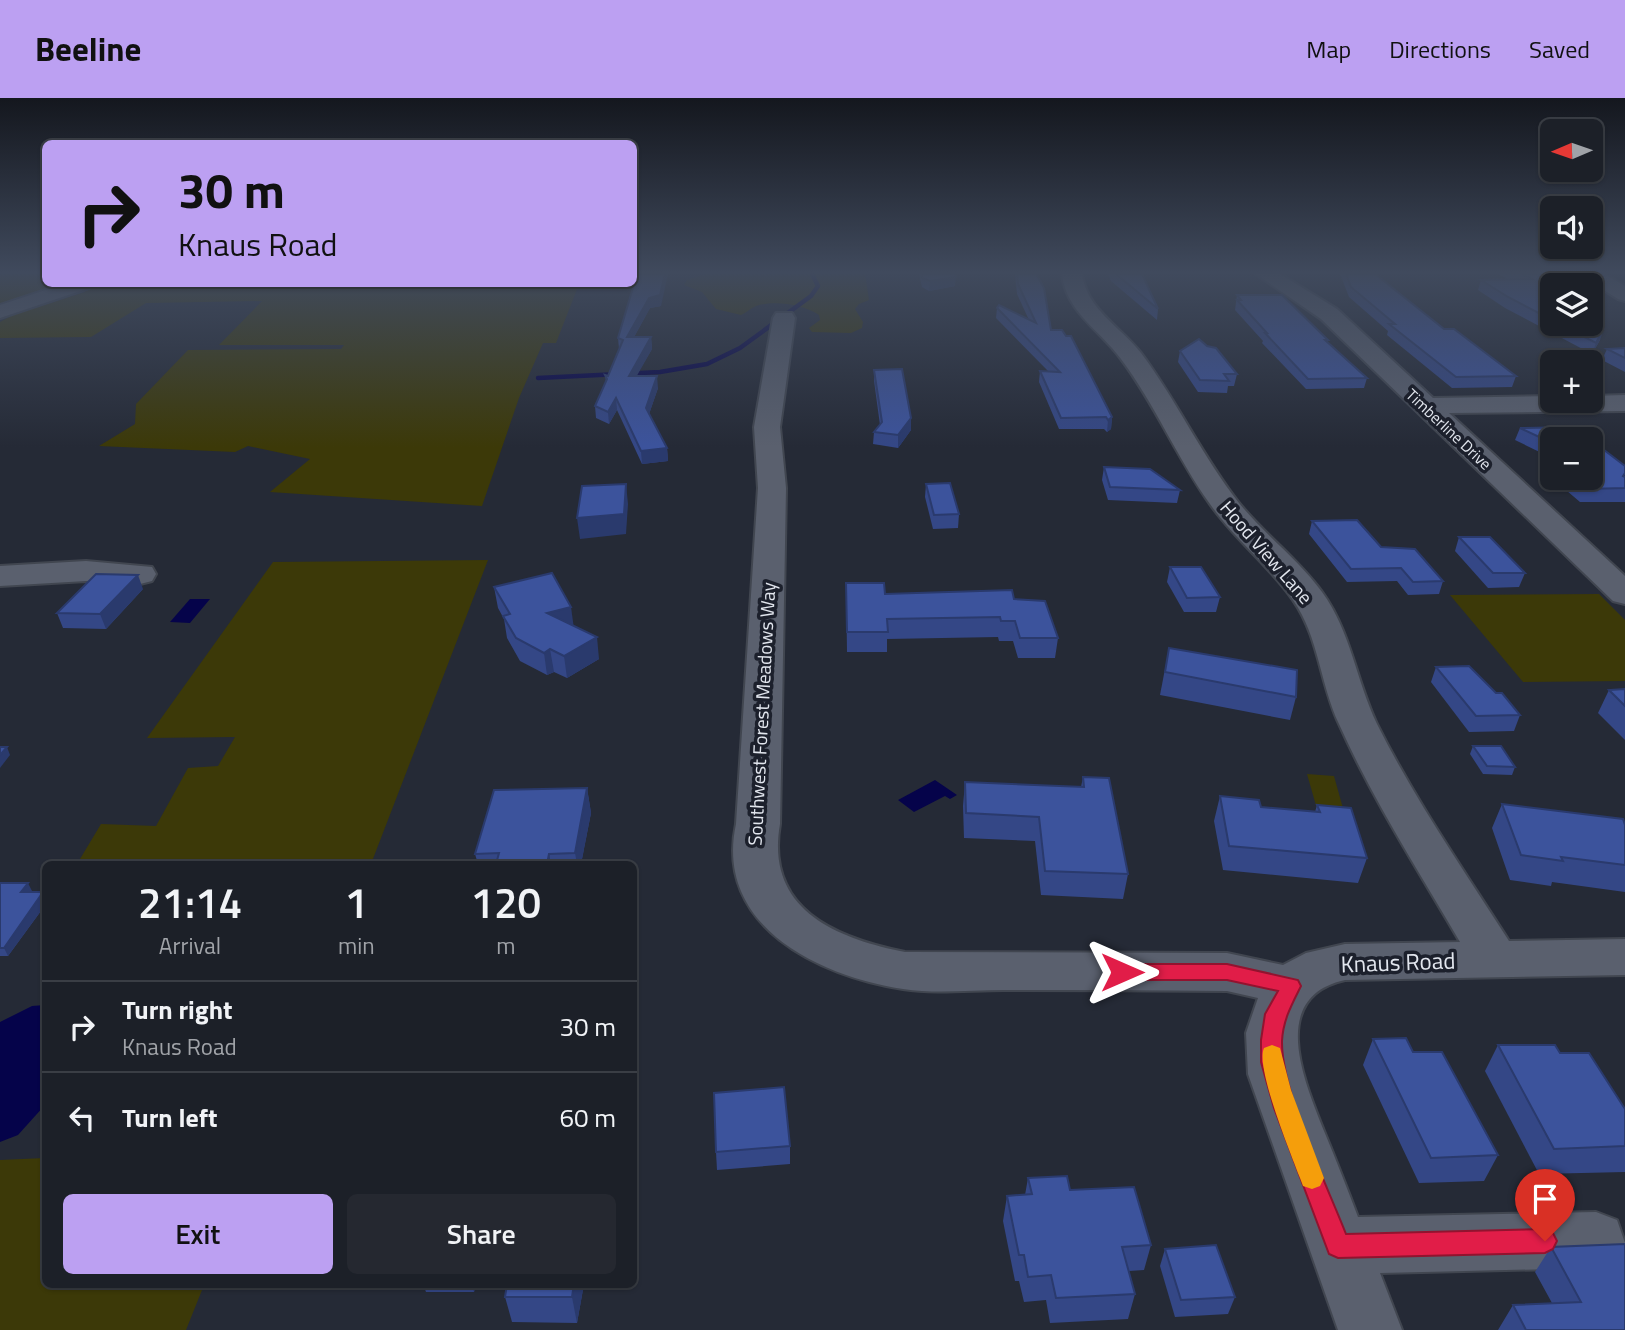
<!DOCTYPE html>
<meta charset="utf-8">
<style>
:root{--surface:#1c2028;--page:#252830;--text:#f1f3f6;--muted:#a0a3a8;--line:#3a3e45;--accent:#bca0f2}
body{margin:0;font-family:"Titillium Web",sans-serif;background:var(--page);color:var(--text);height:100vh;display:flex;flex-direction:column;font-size:26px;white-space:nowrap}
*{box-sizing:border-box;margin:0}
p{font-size:23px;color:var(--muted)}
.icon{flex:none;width:38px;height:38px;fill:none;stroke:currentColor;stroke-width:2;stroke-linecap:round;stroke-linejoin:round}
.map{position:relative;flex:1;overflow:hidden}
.sheet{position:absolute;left:42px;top:763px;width:595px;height:427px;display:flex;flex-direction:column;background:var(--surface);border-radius:10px;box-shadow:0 2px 5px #0004,0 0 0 2px var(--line)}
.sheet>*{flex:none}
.banner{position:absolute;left:42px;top:42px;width:595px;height:147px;border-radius:10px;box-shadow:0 2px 5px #0004,0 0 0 2px var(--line);background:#bca0f2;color:#111;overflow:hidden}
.needle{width:46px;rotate:268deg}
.controls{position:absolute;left:1540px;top:21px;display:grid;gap:14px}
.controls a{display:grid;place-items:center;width:63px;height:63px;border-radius:10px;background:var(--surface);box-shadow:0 2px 5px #0004,0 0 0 2px var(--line);font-size:35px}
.pin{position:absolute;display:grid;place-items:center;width:60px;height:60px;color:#fff;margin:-72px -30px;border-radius:50% 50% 50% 0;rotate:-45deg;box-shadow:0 0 7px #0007}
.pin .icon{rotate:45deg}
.me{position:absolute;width:77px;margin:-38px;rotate:90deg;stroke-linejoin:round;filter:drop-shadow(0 0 5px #0008)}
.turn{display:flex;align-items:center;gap:24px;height:147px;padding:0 21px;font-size:32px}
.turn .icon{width:91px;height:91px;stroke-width:2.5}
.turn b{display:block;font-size:49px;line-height:60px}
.eta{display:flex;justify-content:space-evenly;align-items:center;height:119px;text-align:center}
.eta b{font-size:42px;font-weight:600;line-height:49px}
.action{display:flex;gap:14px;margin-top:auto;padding:14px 21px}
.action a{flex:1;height:80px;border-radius:10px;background:var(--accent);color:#111;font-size:28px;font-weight:600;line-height:80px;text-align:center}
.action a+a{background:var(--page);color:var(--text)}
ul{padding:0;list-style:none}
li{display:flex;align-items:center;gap:21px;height:91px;padding:0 21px;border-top:2px solid var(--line)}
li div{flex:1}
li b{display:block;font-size:26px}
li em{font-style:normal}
header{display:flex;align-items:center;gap:42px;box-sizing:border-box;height:98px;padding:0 35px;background:var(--accent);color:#111}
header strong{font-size:33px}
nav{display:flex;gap:38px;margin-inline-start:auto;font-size:24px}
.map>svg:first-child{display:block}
</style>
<header>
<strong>Beeline</strong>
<nav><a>Map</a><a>Directions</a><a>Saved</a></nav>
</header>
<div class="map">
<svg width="1625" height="1232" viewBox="0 0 1625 1232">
<rect width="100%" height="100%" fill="#252a36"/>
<g fill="#3c3908">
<path d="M0 176H45L46 186H65L0 207Z"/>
<path d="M705 176H865L869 202 859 206 855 211 863 224 862 230 851 235 812 234 809 230 820 222 819 217C803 206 774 202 756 208 751 210 746 215 741 217L716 211 702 194 684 187 687 182Z"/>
<path d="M106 186H579L556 245H543L519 300 482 408 270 394 310 361 248 348 235 354 99 348 135 326 136 306 188 252 341 251 344 247H219L262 203 146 205 91 239 0 240V224L13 217 85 194V189Z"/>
<path d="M488 462 371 766H77L101 726 156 728 188 670 218 668 235 639 147 640 273 464Z"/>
<path d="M1599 496 1625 522V583L1523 584 1450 497Z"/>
<path d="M1307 676 1334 678 1344 714 1317 711Z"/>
<path d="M45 1060 46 1186 204 1187 186 1232H0V1062Z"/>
</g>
<g fill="#05034a">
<path d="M190 501H210L190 525 170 524Z"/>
<path d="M935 682 957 697 950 701 945 698 914 714 898 702Z"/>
<path d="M45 907V1007L18 1037 0 1044V924L32 908Z"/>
</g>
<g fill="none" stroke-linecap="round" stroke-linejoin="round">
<path stroke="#05034a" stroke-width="4.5" d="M538 280 660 274 707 266 740 250 811 198 818 188 812 176"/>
<g stroke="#414650" stroke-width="4">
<g id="minor">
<path d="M1062 176H1082C1087 212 1120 228 1141 255 1177 303 1202 358 1239 405 1265 437 1298 461 1322 494 1351 534 1356 582 1377 626 1415 702 1463 771 1509 843L1625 841V877L1345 882C1267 899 1305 985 1324 1033 1336 1062 1347 1090 1358 1119L1596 1114 1617 1122 1625 1145 1617 1162 1596 1170 1380 1175 1402 1232H1338L1248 976 1246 935 1258 900 1227 893C1153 892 1078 892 1004 892 971 892 935 896 903 891 819 878 714 828 736 726L758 390 754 329 773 220 776 215H792L795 220 780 329 786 390 780 726C765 811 835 840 905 854L1227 855 1283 867 1306 855 1345 846 1460 844C1418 772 1373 702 1339 626 1320 586 1319 539 1293 502 1269 467 1234 441 1210 406 1177 360 1155 306 1121 261 1100 232 1066 214 1062 176Z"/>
<path d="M1256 176H1280L1337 211 1433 300 1552 298V303H1591V298L1625 297V313L1449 315 1625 478V506L1613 503 1321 221Z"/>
<path d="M1579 176H1604L1625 188V203L1618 201Z"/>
<path d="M64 186H92L89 190 0 220V207Z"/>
<path d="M86 463 152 469 156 476 152 483 140 486 86 483 0 488V468Z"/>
</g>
</g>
<use href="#minor" fill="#5a606e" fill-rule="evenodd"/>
</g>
<g fill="#344786">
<path d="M637 176 661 208 650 210 634 239H651L652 251 636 278 658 290 649 316 667 350 668 363 642 366 617 312 609 326 596 320 595 308 606 283 605 277 608 278 619 251 618 240Z"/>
<path d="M919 176H955V188L929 193 922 189Z"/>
<path d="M1015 176H1036L1051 232 1112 319 1111 331 1107 334 1104 331H1059L1039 284 1040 273H1048L996 220 997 210 1029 222 1017 196Z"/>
<path d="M1108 176H1142L1158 211 1157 222 1111 183Z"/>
<path d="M1340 176H1375L1444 231 1516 278 1512 289 1452 290 1387 237 1388 233 1349 199Z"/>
<path d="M1498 176H1547L1552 199V226H1591L1600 242 1592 256 1505 210 1478 192 1481 182 1508 181Z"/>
<path d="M1237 197 1328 242 1327 244 1367 280 1364 290 1306 291 1262 245 1263 243 1235 212Z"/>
<path d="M1625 250V274L1602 262 1607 251Z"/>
<path d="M1180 253 1237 276 1234 288H1228L1227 295 1198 294 1178 264Z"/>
<path d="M874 272 911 332 898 350 873 346 874 334 880 327 874 283Z"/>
<path d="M1520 330 1552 341V360L1515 342Z"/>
<path d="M1591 342 1625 379V404H1580L1553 381 1554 380H1591Z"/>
<path d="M1104 369 1180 392 1177 405 1108 402 1102 382Z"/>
<path d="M926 386 959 416 958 430 933 431 925 399Z"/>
<path d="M1312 423 1381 449 1443 483 1439 496 1408 497 1397 483 1347 484 1309 436Z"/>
<path d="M1459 439 1525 475 1519 489 1488 490 1455 453Z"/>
<path d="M1170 469 1220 499 1216 514H1184L1167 484Z"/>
<path d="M846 485 885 496 1014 501 1058 540 1055 560H1018L1013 543H999L998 539 887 541V554H847Z"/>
<path d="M494 489 574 528 599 561 567 580 554 574 547 577 520 563 507 540 504 521 498 510Z"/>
<path d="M143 491 106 531 63 530 57 515Z"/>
<path d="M1169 550 1296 599 1290 622 1160 597Z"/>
<path d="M1436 569 1496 595 1520 617 1514 633 1469 634 1431 584Z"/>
<path d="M1625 591V642L1598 615 1609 592Z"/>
<path d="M1473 648 1515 669 1512 677 1483 676 1470 656Z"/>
<path d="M1083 679 1128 776 1123 801 1041 797 1035 743 964 740 963 708 965 684 1081 689Z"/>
<path d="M587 690 591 715 581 766H478L475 756Z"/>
<path d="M1220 698 1261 709 1315 714 1317 707 1367 760 1358 785 1223 772 1214 723Z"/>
<path d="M1502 706 1625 727V794L1552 784 1551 788 1510 782 1492 730Z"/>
<path d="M0 785 32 793 31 794H43L46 799V806L8 858H0Z"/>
<path d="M1373 941 1413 954 1498 1057 1484 1083 1419 1085 1363 967Z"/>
<path d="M1498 947 1560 955 1625 1011V1074L1539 1076 1485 973Z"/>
<path d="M790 1048V1066L717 1072 716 1054Z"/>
<path d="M1028 1080 1070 1092 1151 1147 1144 1172 1129 1173 1135 1196 1128 1221 1050 1225 1046 1202 1024 1204 1019 1183H1015L1003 1123 1007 1098 1025 1097Z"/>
<path d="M1551 1149 1625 1232H1498L1513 1207 1552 1205 1535 1174Z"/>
<path d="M1165 1151 1235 1199 1228 1216 1175 1219 1160 1168Z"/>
<path d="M423 1186H476L474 1194H426Z"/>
<path d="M584 1186 577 1225 512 1224 505 1199Z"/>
</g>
<g fill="#2a3a6d">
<path d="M665 176H668L661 208 650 210 628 250 627 239 649 200Z"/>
<path d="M956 179 955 188 929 193 930 183Z"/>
<path d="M1604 230 1600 242 1592 256 1596 245Z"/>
<path d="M651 239 652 251 630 290 629 278Z"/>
<path d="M657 278 658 290 647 322 646 310Z"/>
<path d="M616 300 617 312 609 326 608 314Z"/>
<path d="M1112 319 1111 331 1107 334 1108 322Z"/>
<path d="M911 320V332L898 350V337Z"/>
<path d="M667 350 668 363 642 366 641 353Z"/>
<path d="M626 386 628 406 626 436 580 441 577 420Z"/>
<path d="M138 477 143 491 106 531 100 516Z"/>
<path d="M571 509 574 531 547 515Z"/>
<path d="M597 539 599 561 567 580 564 558Z"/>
<path d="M550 551 554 574 547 577 544 555Z"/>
<path d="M7 649 10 657 0 670V657Z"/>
<path d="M587 690 591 715 581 766H577L575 755Z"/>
<path d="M549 756 551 766H547Z"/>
<path d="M28 785 32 793 25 803 21 794Z"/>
<path d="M43 794 46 799V806L8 858 4 850Z"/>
<path d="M472 1186H476L474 1194Z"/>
<path d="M574 1186H584L577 1225 572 1199Z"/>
</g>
<g fill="#3c539c" stroke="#2a3a6d" stroke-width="2">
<path d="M637 176H665L660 197 649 200 627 239H651L629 278H657L646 310 667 350 641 353 616 300 608 314 595 308 607 281 605 277 608 278 623 242 618 240Z"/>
<path d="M922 176H955L956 179 930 183 922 180Z"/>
<path d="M1017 176H1036L1044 190 1051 232H1062L1066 238H1071L1112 319 1108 322 1106 319 1061 320 1040 273 1060 274 997 210 999 207 1036 225 1018 186Z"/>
<path d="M1116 176H1142L1158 211Z"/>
<path d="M1346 176H1375L1444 231H1454L1516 278 1456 279 1389 226H1395L1351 189Z"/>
<path d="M1523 176H1547L1552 199V222L1508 199 1481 182 1532 181Z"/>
<path d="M1237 197H1282L1328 242H1325L1367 280 1308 281 1265 235H1267L1237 202H1241Z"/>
<path d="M1591 222 1604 230 1596 245 1559 226H1591Z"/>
<path d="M1199 241 1207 248 1216 250 1237 276H1224L1229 283 1200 282 1180 253Z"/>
<path d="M1625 250V260L1607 251Z"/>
<path d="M902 271 911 320 898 337 874 334 882 324 874 272Z"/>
<path d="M1573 329 1590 341H1552V345L1520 330Z"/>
<path d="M1591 342 1625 368V375L1623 378 1625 379V390L1586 391 1572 380H1591V368L1600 367 1591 363Z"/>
<path d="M1104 369 1150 371 1180 392 1110 389Z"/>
<path d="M950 385 959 416 934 417 926 386Z"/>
<path d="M626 386 624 416 577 420 582 388Z"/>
<path d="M1357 422 1381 449 1415 451 1443 483 1413 484 1401 470 1351 471 1312 423Z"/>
<path d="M1459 439H1490L1525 475H1493Z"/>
<path d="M1170 469H1201L1220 499 1187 500Z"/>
<path d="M552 475 571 509 547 515 597 539 564 558 550 551 544 555 516 540 503 518 510 516 494 489Z"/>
<path d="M96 476 138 477 100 516 57 515Z"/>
<path d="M846 485H884L885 496 1012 492 1014 501 1045 503 1058 540H1020L1015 523H1001L1000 519 887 521 888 534H847Z"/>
<path d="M1169 550 1297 572 1296 599 1165 574Z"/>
<path d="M1469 568 1496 595H1502L1520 617 1476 618 1436 569Z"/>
<path d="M1625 591V608L1609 592Z"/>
<path d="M1473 648H1501L1515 669 1487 668Z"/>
<path d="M0 649H7L0 657Z"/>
<path d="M1083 679 1109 680 1128 776 1045 773 1039 719 966 715 965 684 1084 689Z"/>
<path d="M587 690 575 755 549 756 547 766H496L499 755 475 756 494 692Z"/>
<path d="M1220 698 1259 702 1261 709 1320 714 1317 707 1351 710 1367 760 1229 748Z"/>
<path d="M1502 706 1623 721 1625 727V767L1561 759 1563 763 1521 757Z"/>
<path d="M0 785H28L21 794H43L4 850H0Z"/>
<path d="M1406 940 1413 954H1442L1498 1057 1431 1060 1373 941Z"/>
<path d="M1498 947H1555L1560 955H1589L1625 1011V1048L1554 1051Z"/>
<path d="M784 989 790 1048 716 1054 714 995Z"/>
<path d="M1067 1078 1070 1092 1134 1089 1151 1147 1122 1149 1135 1196 1056 1200 1051 1177 1028 1179 1024 1157H1019L1007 1098 1032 1096 1028 1080Z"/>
<path d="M1625 1146V1232H1526L1513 1207 1581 1204 1551 1149Z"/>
<path d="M1216 1147 1235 1199 1181 1202 1165 1151Z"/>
<path d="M507 1186H574L572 1199H505Z"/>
</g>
<linearGradient id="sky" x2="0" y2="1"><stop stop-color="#14171e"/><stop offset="0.5" stop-color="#404a5d"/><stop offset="1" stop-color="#404a5d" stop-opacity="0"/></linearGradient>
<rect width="1625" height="349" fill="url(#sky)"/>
<path fill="#e11d48" stroke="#92132f" stroke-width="2" d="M1122 866H1227L1298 882 1301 888C1292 906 1283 922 1282 943 1281 993 1327 1087 1346 1136L1545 1131 1553 1135 1557 1143 1553 1151 1545 1155 1338 1160 1329 1156 1274 1010 1261 964V942L1265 916 1278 893 1227 882H1122L1115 880 1112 874 1115 869Z"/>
<path fill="#f59e0b" d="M1272 947 1280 950 1291 992 1324 1080 1320 1088 1312 1091 1303 1088 1300 1080C1291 1056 1255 969 1264 950Z"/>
<g text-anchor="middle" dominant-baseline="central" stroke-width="7" stroke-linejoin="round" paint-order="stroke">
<g font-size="16" fill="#e2e6ee" stroke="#1c202c">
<text transform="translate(1449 331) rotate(43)">Timberline Drive</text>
</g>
<g font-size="19" fill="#e2e6ee" stroke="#1c202c">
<text transform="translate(1267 454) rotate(49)">Hood View Lane</text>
<text transform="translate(761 616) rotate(-87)">Southwest Forest Meadows Way</text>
</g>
<g font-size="23" fill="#e2e6ee" stroke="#1c202c">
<text transform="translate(1398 864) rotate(-2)">Knaus Road</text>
</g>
</g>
</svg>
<div class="controls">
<a><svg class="needle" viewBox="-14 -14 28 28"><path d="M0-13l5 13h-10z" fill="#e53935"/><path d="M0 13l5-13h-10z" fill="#a0a3a8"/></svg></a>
<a><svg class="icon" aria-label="sound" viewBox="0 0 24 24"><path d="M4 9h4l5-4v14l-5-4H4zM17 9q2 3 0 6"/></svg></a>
<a><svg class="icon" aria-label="layers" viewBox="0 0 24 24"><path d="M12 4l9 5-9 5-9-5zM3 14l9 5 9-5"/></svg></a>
<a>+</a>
<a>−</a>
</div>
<div class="pin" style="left:1545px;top:1143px;background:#d93025"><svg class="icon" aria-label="arrive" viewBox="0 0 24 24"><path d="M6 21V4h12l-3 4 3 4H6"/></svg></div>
<svg class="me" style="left:1122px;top:874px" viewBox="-20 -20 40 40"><path d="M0-17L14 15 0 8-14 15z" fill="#e11d48" stroke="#fff" stroke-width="4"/></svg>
<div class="banner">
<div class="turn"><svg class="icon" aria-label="right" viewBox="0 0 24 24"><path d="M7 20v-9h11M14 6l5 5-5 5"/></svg><div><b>30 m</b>Knaus Road</div></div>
</div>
<section class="sheet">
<div class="eta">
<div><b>21:14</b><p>Arrival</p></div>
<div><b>1</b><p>min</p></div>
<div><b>120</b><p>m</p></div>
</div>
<ul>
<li><svg class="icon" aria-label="right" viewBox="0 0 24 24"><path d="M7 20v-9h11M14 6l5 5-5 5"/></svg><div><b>Turn right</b><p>Knaus Road</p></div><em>30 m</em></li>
<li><svg class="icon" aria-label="left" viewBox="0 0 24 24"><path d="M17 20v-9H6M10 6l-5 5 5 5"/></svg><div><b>Turn left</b></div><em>60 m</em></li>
</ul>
<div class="action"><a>Exit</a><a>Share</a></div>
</section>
</div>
